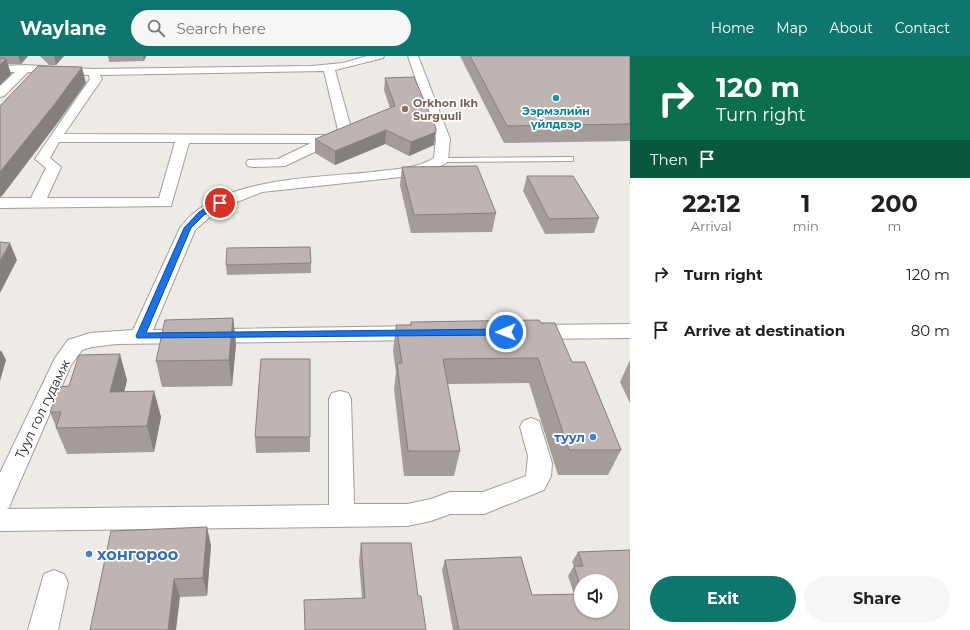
<!DOCTYPE html>
<meta charset="utf-8">
<style>
:root{--surface:#fff;--page:#f6f6f6;--text:#202124;--muted:#757577;--accent:#0f766e}
body{margin:0;font-family:Montserrat,sans-serif;background:var(--page);color:var(--text);height:100vh;display:flex;flex-direction:column;font-size:15px;white-space:nowrap}
*{box-sizing:border-box;margin:0}
p{font-size:13px;color:var(--muted)}
.icon{flex:none;width:22px;height:22px;fill:none;stroke:currentColor;stroke-width:2;stroke-linecap:round;stroke-linejoin:round}
.map{position:relative;flex:1;overflow:hidden}
.sheet{display:flex;flex-direction:column;background:var(--surface);width:340px}
.sheet>*{flex:none}
.hud{background:#0b6e4f;color:#fff;overflow:hidden}
.tools{position:absolute;left:574px;top:518px;display:grid;gap:8px}
.tools a{display:grid;place-items:center;width:44px;height:44px;border-radius:50%;background:var(--surface);box-shadow:0 1px 3px #0004;font-size:20px}
.pin{position:absolute;display:grid;place-items:center;width:34px;height:34px;color:#fff;margin:-17px;border:2px solid #fff;border-radius:50%;box-shadow:0 1px 4px #0007}
.me{position:absolute;width:44px;margin:-22px;rotate:269deg;stroke-linejoin:round;filter:drop-shadow(0 0 3px #0008)}
.turn{display:flex;align-items:center;gap:14px;height:84px;padding:0 20px;font-size:18px}
.turn .icon{width:52px;height:52px;stroke-width:2.5}
.turn b{display:block;font-size:28px;line-height:34px}
.then{display:flex;align-items:center;height:38px;padding:0 20px;background:#0003;gap:8px;font-size:15px}
.eta{display:flex;justify-content:space-evenly;align-items:center;height:68px;text-align:center}
.eta b{font-size:24px;font-weight:700;line-height:28px}
.action{display:flex;gap:8px;margin-top:auto;padding:8px 20px}
.action a{flex:1;height:46px;border-radius:24px;background:var(--accent);color:#fff;font-size:16px;font-weight:700;line-height:46px;text-align:center}
.action a+a{background:var(--page);color:var(--text)}
ul{padding:0;list-style:none}
li{display:flex;align-items:center;gap:12px;height:56px;padding:0 20px}
li div{flex:1}
li b{display:block;font-size:15px}
li em{font-style:normal}
header{display:flex;align-items:center;gap:24px;box-sizing:border-box;height:56px;padding:0 20px;background:var(--accent);color:#fff}
header strong{font-size:19px}
nav{display:flex;gap:22px;margin-inline-start:auto;font-size:14px}
.search{width:280px;height:36px;background:var(--page);display:flex;align-items:center;gap:10px;box-sizing:border-box;padding:0 14px;border-radius:22px;color:var(--muted);font-size:15px}
main{display:flex;flex:1;min-height:0}
.map>svg:first-child{display:block}
</style>
<header>
<strong>Waylane</strong>
<div class="search"><svg class="icon" aria-label="search" viewBox="0 0 24 24"><circle cx="10" cy="10" r="6"/><path d="M15 15l6 6"/></svg>Search here</div>
<nav><a>Home</a><a>Map</a><a>About</a><a>Contact</a></nav>
</header>
<main>
<div class="map">
<svg width="630" height="574" viewBox="0 0 630 574">
<rect width="100%" height="100%" fill="#eeeae5"/>
<g fill="none" stroke-linecap="round" stroke-linejoin="round">
<g stroke="#9f9f9f" stroke-width="2">
<path id="lane" d="M570 101H573V105L441 106 437 104 441 102Z"/>
</g>
<g stroke="#9f9f9f" stroke-width="2">
<g id="street">
<path d="M367 0H384L383 2 335 14 352 76 350 79 285 110 253 111 248 110 246 107 248 104 278 103 311 87H189L171 150 0 152V142H31L46 112 35 103 90 23 89 19 28 16 4 40 0 41V30L15 16H0V10L25 9 93 13 311 10 343 7ZM324 15 338 74 328 79 64 78 102 23 100 19ZM59 86H175L159 142H47L61 111 50 102Z"/>
<path d="M408 0H418L450 83 448 104 446 107 434 114 401 121 262 136 227 150 210 161 195 174 153 274 422 270 429 272 432 277 429 282 422 284 117 288 92 291 82 294 71 309 12 444 9 452 6 453 329 449V343L332 337 340 335 348 337 351 343 354 448H407L431 443 450 436H483L526 420 528 400 520 371 523 365 531 362 539 365 552 407 551 420 544 434 484 458H450L431 465 407 470 0 475V417L55 302 68 284 90 277 133 274 180 172C215 121 317 122 373 116 393 113 416 113 434 102L436 83Z"/>
<path d="M630 268V282L532 283 525 281 522 276 525 271 532 269Z"/>
<path d="M54 514 64 518 68 527 58 574H28L44 518Z"/>
</g>
</g>
<use href="#lane" fill="#fff" fill-rule="evenodd"/>
<use href="#street" fill="#fff" fill-rule="evenodd"/>
</g>
<g fill="#a39c99" fill-rule="evenodd">
<path d="M0 0H28L21 8H8L11 18 0 29Z"/>
<path d="M40 0H64L56 9H49Z"/>
<path d="M108 0H146L144 5 109 6Z"/>
<path d="M460 0H630V85L504 87Z"/>
<path d="M385 22 434 89 409 100 385 88 335 109 315 97V83L390 52 384 34Z"/>
<path d="M402 111 496 157 492 176 411 177 400 129Z"/>
<path d="M527 120 599 162 594 177 545 178 523 135Z"/>
<path d="M311 207V217L227 219 226 209Z"/>
<path d="M233 262 236 288 232 330 162 331 156 305Z"/>
<path d="M411 266 541 267 572 306 621 394 608 419H558L529 327 447 328 460 395 454 420H404L394 333 396 316 393 295 396 269H410Z"/>
<path d="M310 303V396L256 397 255 381Z"/>
<path d="M630 304V347L620 326Z"/>
<path d="M127 324 124 336 154 335 161 361 154 396 67 398 56 372V371L50 356Z"/>
<path d="M361 487 418 540 362 542 359 505Z"/>
<path d="M211 489 207 540 180 541 90 574Z"/>
<path d="M630 494V574H453L442 514 445 504 521 501 532 539 574 538 568 520 574 510 572 506 578 496ZM581 525H611V555H581Z"/>
</g>
<g fill="#857f7d">
<path d="M18 0H28L21 8Z"/>
<path d="M54 0H64L56 9Z"/>
<path d="M143 0H146L144 5Z"/>
<path d="M6 3 11 18 0 29V9Z"/>
<path d="M82 11 86 27 59 65 2 140 0 141V116Z"/>
<path d="M386 74 385 88 335 109V95Z"/>
<path d="M436 76 434 89 409 100 411 86Z"/>
<path d="M10 187 17 204 0 237V205Z"/>
<path d="M233 262 236 288 232 330 229 304Z"/>
<path d="M1 294 6 304 0 325V296Z"/>
<path d="M120 298 127 324 118 362 110 336Z"/>
<path d="M154 335 161 361 154 396 147 370Z"/>
<path d="M207 471 211 489 207 540 203 522Z"/>
<path d="M174 523 180 541 176 574H168Z"/>
</g>
<g fill="#beb5b2" stroke="#857f7d">
<path d="M470 0H630V68L507 70Z"/>
<path d="M0 2 6 3 0 9Z"/>
<path d="M38 10 82 11 54 49 0 116V50Z"/>
<path d="M414 21 436 72V76L411 86 386 74 335 95 315 83 395 50 385 22Z"/>
<path d="M477 110 496 157 414 159 402 111Z"/>
<path d="M527 120H573L599 162 549 163Z"/>
<path d="M0 186 10 187 0 205Z"/>
<path d="M310 191 311 207 226 209 227 192Z"/>
<path d="M233 262 229 304 156 305 165 264Z"/>
<path d="M539 264 541 267H555L572 306H585L621 394H569L538 302 443 303 460 395H408L397 307H402L396 269H411V266Z"/>
<path d="M120 298 110 336 154 335 147 370 56 372 61 356H50L59 331 69 330 79 299Z"/>
<path d="M261 303H310V381H255Z"/>
<path d="M207 471 203 522 174 523 168 574H90L111 475Z"/>
<path d="M361 487H411L418 540H421L426 574H305L304 544 365 542Z"/>
<path d="M630 494V574H459L445 504 521 501 532 539 581 538V555H611V525H581V533L574 510H583L578 496Z"/>
</g>
<path fill="#1a73e8" stroke="#114b97" d="M217 145 224 147 204 159 191 172 146 277 506 273 511 276 506 279 137 282 136 280 184 172 199 156Z"/>
<circle fill="#0f9aa8" stroke="#fff" stroke-width="1.5" cx="556" cy="42" r="4"/>
<circle fill="#8d6e63" stroke="#fff" stroke-width="1.5" cx="405" cy="53" r="4"/>
<g fill="#3f7fe0" stroke="#fff" stroke-width="1.5">
<circle cx="593" cy="381" r="4"/>
<circle cx="89" cy="498" r="4"/>
</g>
<g text-anchor="middle" dominant-baseline="central" stroke-width="3.5" stroke-linejoin="round" paint-order="stroke">
<g font-size="11" font-weight="bold" fill="#785e54" stroke="#fff" text-anchor="start">
<text x="413" y="47">Orkhon Ikh<tspan x="413" dy="13">Surguuli</tspan></text>
</g>
<g font-size="11" font-weight="bold" fill="#0d838f" stroke="#fff">
<text x="556" y="55">Ээрмэлийн<tspan x="556" dy="13">үйлдвэр</tspan></text>
</g>
<g font-size="13" fill="#1e1e1e" stroke="#fff">
<text transform="translate(42 353) rotate(-64)">Туул гол гудамж</text>
</g>
<g font-size="13" font-weight="bold" fill="#366cbe" stroke="#fff" text-anchor="end">
<text x="585" y="381">туул</text>
</g>
<g font-size="16" font-weight="bold" fill="#366cbe" stroke="#fff" text-anchor="start">
<text x="97" y="498">хонгороо</text>
</g>
</g>
</svg>
<div class="tools">
<a><svg class="icon" aria-label="sound" viewBox="0 0 24 24"><path d="M4 9h4l5-4v14l-5-4H4zM17 9q2 3 0 6"/></svg></a>
</div>
<div class="pin" style="left:220px;top:147px;background:#d93025"><svg class="icon" aria-label="arrive" viewBox="0 0 24 24"><path d="M6 21V4h12l-3 4 3 4H6"/></svg></div>
<svg class="me" style="left:506px;top:276px" viewBox="-20 -20 40 40"><circle r="17" fill="#1a73e8" stroke="#fff" stroke-width="3"/><path d="M0-11L8 9 0 5-8 9z" fill="#fff"/></svg>
</div>
<section class="sheet">
<div class="hud">
<div class="turn"><svg class="icon" aria-label="right" viewBox="0 0 24 24"><path d="M7 20v-9h11M14 6l5 5-5 5"/></svg><div><b>120 m</b>Turn right</div></div>
<div class="then">Then<svg class="icon" aria-label="arrive" viewBox="0 0 24 24"><path d="M6 21V4h12l-3 4 3 4H6"/></svg></div>
</div>
<div class="eta">
<div><b>22:12</b><p>Arrival</p></div>
<div><b>1</b><p>min</p></div>
<div><b>200</b><p>m</p></div>
</div>
<ul>
<li><svg class="icon" aria-label="right" viewBox="0 0 24 24"><path d="M7 20v-9h11M14 6l5 5-5 5"/></svg><div><b>Turn right</b></div><em>120 m</em></li>
<li><svg class="icon" aria-label="arrive" viewBox="0 0 24 24"><path d="M6 21V4h12l-3 4 3 4H6"/></svg><div><b>Arrive at destination</b></div><em>80 m</em></li>
</ul>
<div class="action"><a>Exit</a><a>Share</a></div>
</section>
</main>
